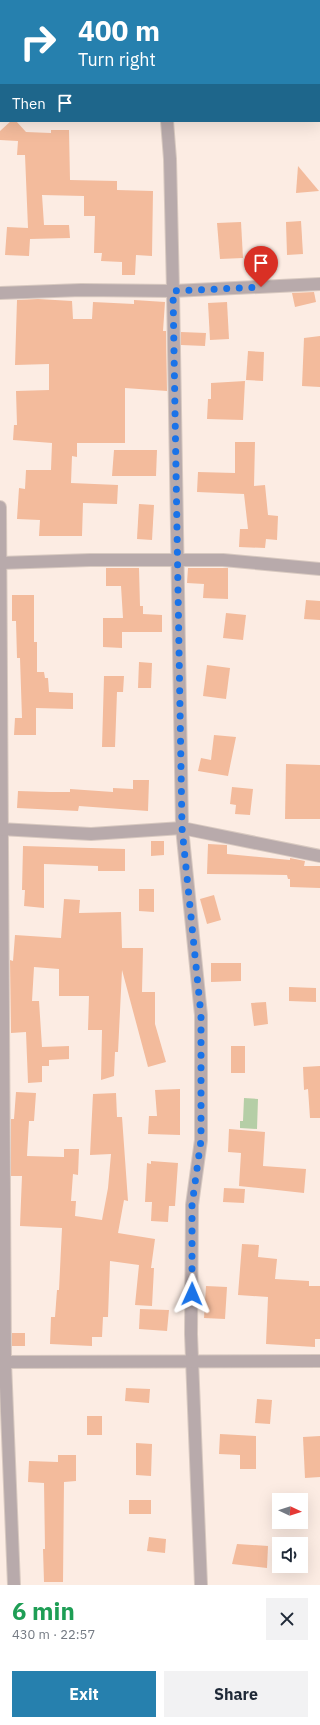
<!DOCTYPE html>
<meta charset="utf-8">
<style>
:root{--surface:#fff;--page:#f2f2f3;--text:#1f2937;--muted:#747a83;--accent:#2680ae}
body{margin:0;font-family:"IBM Plex Sans",sans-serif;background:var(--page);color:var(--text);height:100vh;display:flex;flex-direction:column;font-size:15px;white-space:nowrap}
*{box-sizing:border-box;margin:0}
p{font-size:13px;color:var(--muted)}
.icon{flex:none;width:22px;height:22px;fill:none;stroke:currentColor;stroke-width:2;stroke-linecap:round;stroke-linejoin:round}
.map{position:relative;height:1585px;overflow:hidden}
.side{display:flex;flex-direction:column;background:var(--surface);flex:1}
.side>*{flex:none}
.top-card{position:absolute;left:0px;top:0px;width:320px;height:122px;box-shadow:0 4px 16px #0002;background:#2680ae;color:#fff;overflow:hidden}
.needle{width:26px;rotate:94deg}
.controls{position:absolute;left:272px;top:1493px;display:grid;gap:8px}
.controls a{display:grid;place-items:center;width:36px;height:36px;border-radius:0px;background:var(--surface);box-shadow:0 4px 16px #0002;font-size:20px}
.pin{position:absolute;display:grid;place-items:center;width:34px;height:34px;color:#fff;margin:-41px -17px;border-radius:50% 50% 50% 0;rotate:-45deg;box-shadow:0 0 4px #0007}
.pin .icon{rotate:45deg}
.me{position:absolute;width:44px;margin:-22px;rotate:1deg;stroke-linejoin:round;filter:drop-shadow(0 0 3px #0008)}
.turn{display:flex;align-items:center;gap:14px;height:84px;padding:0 12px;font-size:18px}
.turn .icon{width:52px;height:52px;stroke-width:2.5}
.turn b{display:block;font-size:28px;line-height:34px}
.then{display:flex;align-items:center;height:38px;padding:0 12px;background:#0003;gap:8px;font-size:15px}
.round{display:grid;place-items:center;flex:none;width:42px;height:42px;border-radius:0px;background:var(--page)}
.summary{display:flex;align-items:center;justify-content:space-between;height:68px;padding:0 12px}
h1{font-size:24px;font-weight:700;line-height:30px;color:#1e9e55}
.action{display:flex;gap:8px;margin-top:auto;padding:8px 12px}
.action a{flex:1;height:46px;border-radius:0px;background:var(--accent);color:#fff;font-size:16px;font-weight:700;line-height:46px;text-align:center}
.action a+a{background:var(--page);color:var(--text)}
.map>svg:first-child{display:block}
</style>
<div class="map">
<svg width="320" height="1585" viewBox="0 0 320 1585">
<rect width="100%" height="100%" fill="#fcece3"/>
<path fill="#b5cea6" d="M244 1098 258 1099 257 1129 240 1128V1121H243Z"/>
<g fill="#f3bb9c">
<path d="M11 121H16L26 132 51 133V130H69L70 180 117 181V190L153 191 152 256 136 255 135 275H122V262L101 261 102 253H94L95 216H84V196L42 195 44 225H69L70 238 30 239 29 256 5 255 7 227 28 228 25 155H17L18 141 0 140V131Z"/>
<path d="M298 166 319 191 296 193Z"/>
<path d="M301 221 303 254 287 255 286 222Z"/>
<path d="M241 222 243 258 220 259 217 223Z"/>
<path d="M314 292 316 302 295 307 292 293Z"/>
<path d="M38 299 72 301 73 319H92L93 302 134 304V300L165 302 163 331H166L167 391 125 388V443H77V457L72 456 71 483 118 485 117 504 83 503 82 536H39L40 520 17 519 19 488 25 489 26 470H51L52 443 13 440 14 425H17L16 391 49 390V364L15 365 17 300Z"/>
<path d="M227 302 229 339 210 340 208 303Z"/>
<path d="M181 332 206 333 205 346 181 345Z"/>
<path d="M320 336V387L302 386 304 338Z"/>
<path d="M248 351 264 352 263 381 246 380Z"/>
<path d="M245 381 243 420 207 419 208 399H211V383Z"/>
<path d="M235 442H255L254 486 265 485 268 515 278 516 277 540 266 539 265 548 239 547 240 529H248L244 494 197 492 198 472 235 473Z"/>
<path d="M114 450H157L156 476H112Z"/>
<path d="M139 504 154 505 152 540 137 539Z"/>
<path d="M106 568H139L140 606H143V614L162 615V632H122V648L103 647V618H123L121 586H106Z"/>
<path d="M188 568H228V599L203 598 204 584 187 583Z"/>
<path d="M12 595H34V642H37V672H44L45 678H48L49 692 73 693V709L36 708V735H14L15 718H22L20 658H17L16 621H12Z"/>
<path d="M306 600 320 601V620L304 619Z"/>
<path d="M226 613 246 615 243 640 223 638Z"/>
<path d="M139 662 152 663 151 688H138Z"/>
<path d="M207 665 230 668 226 699 203 696Z"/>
<path d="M104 676H124L123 692H117L115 747H102Z"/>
<path d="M214 735 236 737 228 776 198 771 201 758 211 760Z"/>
<path d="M286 764 320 765V819H285Z"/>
<path d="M133 780H149L148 811 79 806 78 811 17 808 18 791 50 792H70V789L113 792V788L133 789Z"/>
<path d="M232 787 253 789 250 815 235 814 236 805 230 804Z"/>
<path d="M151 841H164V855L151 856Z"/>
<path d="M208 844 227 845V854L290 860V858L305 861 304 866H320V888L290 887V879H288L287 875 207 874Z"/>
<path d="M23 846 125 849V871H98V866L44 864V908L24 906 25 890H22Z"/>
<path d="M139 889H154V912L139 911Z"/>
<path d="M214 895 221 920 207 924 200 899Z"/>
<path d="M64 899 80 900 79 913 121 912 122 948H143L142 992H155V1024L166 1062 148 1067 122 970 118 1052H115L114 1076 101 1080 102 1030H88L89 996H59V969L34 967 32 1001H39L42 1047 69 1046V1059L49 1060V1066H42V1082L28 1083 26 1032 11 1033 10 960 13 961 15 935 61 938Z"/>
<path d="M211 963H241V981L211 982Z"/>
<path d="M289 987 316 988V1002L289 1001Z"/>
<path d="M266 1002 268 1024 254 1026 251 1003Z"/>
<rect x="231" y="1046" width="14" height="27"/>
<path d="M320 1066V1118H310L308 1089 304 1090 303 1067Z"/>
<path d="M180 1089V1135L148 1134 149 1116H157L155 1090Z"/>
<path d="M16 1092 36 1093 34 1121H29L27 1156 64 1157V1149H79L78 1175 73 1174 71 1201H76L75 1216 102 1220 108 1188 111 1154 90 1155 93 1094 116 1093 117 1117H122L128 1201 124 1200 118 1233 155 1239 151 1268H154L152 1306 135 1305 139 1265 110 1261 108 1317H103L102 1337H92V1346L50 1344 51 1317H55L57 1290H59L62 1228 20 1226 22 1176H11V1119H14Z"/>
<path d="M229 1129 265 1132 263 1166 306 1169 304 1193 239 1186 241 1153 228 1152Z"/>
<path d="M151 1161 178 1163 175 1206H169L168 1222 151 1221 152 1202H145L147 1163 151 1164Z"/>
<path d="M224 1188 245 1189 244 1203 223 1202Z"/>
<path d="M242 1244 259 1245 258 1257 277 1259 275 1279 309 1281V1286H320V1339H315V1347L266 1344 268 1297 238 1295Z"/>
<path d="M206 1286 227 1287 225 1319 204 1318Z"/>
<path d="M140 1309 169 1310 167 1331 139 1329Z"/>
<rect x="12" y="1333" width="13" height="13"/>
<path d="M126 1388 150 1389 149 1403 125 1401Z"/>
<path d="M257 1399 272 1400 270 1424 255 1423Z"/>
<rect x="87" y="1416" width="15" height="19"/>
<path d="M220 1434 256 1436V1469H240V1455L219 1454Z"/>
<path d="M320 1436V1477L305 1478 303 1437Z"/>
<path d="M136 1443 152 1444 151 1476 136 1475Z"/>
<path d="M58 1455H76V1481L64 1482 63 1582H44L43 1549H45L44 1483 28 1482 29 1461 58 1462Z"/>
<rect x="129" y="1500" width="22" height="14"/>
<path d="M149 1537 166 1539 165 1553 147 1551Z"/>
<path d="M237 1544 268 1546 267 1568 232 1564Z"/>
</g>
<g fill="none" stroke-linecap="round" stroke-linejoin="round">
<g stroke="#d8c9c0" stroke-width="14">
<g id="minor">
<path d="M161 0V1"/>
<path d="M254 1 264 0"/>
<path d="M0 27H1"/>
<path d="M167 121 170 159 173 291 182 828 201 1015V1140L192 1205 191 1334 201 1585"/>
<path d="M0 293 81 290 173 291 320 284"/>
<path d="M0 507 5 1362 14 1585"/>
<path d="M0 563 90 560H223L320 569"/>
<path d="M0 829 91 834 182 828 320 856"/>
<path d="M0 1362 320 1361"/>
</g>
</g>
<use href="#minor" stroke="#b8aaab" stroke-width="12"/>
</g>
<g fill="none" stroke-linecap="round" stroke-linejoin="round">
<path stroke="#1a73e8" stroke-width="7" stroke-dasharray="0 12.6" d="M192 1294V1205L201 1140V1015L182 828 173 291 261 287"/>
</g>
</svg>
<div class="controls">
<a><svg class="needle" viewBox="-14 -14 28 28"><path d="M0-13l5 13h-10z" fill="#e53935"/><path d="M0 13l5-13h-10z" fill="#747a83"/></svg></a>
<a><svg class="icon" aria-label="sound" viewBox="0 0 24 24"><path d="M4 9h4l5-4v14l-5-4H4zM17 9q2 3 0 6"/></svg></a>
</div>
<div class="pin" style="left:261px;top:287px;background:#d93025"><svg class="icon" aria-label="arrive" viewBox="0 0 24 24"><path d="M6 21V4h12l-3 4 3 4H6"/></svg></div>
<svg class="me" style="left:192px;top:1294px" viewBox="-20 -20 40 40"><path d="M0-17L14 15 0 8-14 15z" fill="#1a73e8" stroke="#fff" stroke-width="4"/></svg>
<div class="top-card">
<div class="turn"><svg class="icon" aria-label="right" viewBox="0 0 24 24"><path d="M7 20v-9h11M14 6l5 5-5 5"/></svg><div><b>400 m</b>Turn right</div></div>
<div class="then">Then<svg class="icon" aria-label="arrive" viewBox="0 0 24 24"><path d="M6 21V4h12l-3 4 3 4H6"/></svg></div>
</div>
</div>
<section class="side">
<div class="summary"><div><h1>6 min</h1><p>430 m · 22:57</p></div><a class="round"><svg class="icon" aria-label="close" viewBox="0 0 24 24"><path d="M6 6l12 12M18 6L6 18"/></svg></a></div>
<div class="action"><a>Exit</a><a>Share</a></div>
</section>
